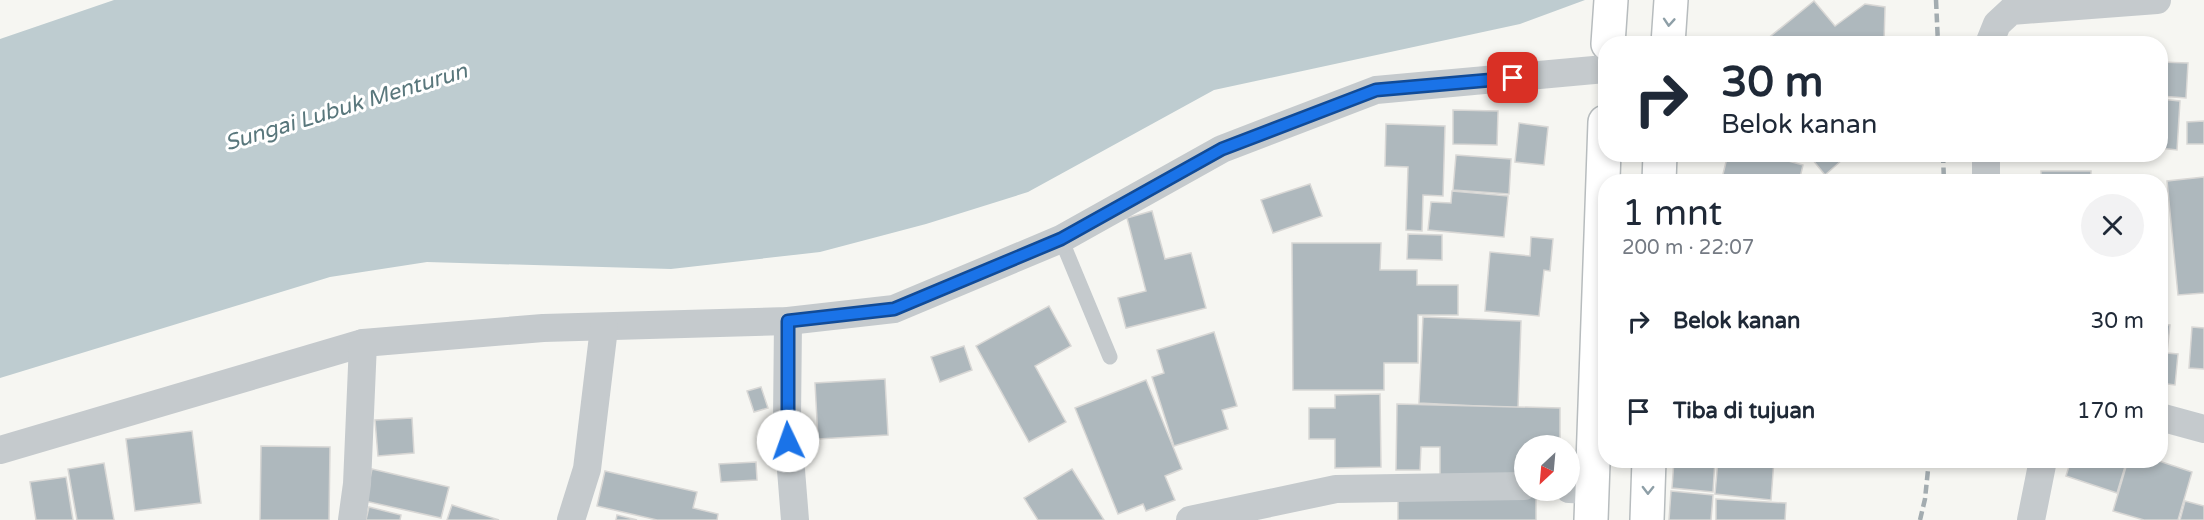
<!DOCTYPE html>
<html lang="id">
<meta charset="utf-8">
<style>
:root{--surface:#fff;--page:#f2f2f3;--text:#1f2937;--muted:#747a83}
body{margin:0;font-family:"Varela Round",sans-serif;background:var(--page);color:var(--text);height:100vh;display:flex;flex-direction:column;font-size:22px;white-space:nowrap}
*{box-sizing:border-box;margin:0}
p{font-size:20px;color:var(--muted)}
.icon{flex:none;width:33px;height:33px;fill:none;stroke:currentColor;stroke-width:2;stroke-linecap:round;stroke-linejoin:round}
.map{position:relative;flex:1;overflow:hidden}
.side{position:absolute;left:1598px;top:174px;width:570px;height:294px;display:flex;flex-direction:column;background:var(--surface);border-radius:24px;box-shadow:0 3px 9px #0003}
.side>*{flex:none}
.top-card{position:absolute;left:1598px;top:36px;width:570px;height:126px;border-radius:24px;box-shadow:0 3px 9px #0003;background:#fff;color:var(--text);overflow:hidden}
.needle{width:39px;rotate:206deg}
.controls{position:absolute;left:1514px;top:435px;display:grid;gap:12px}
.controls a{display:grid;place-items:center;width:66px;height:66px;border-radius:50%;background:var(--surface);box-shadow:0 3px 9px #0003;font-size:30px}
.pin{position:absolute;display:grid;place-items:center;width:51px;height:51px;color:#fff;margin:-26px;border-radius:12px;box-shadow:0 3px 9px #0006}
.me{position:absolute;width:66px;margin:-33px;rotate:357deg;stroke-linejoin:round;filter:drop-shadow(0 0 4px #0008)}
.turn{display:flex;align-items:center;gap:21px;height:126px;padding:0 24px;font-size:27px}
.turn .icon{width:78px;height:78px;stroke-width:2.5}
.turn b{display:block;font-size:42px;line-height:51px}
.round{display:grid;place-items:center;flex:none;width:63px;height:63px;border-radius:32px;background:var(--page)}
.headline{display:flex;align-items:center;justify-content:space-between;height:102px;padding:0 24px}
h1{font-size:36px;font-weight:600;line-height:45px}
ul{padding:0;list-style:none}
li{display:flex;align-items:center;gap:18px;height:90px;padding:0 24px}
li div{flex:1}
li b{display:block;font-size:22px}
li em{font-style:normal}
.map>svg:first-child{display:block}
</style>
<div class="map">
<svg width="2204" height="520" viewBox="0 0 2204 520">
<rect width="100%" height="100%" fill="#f6f6f2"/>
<path fill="#beccd0" d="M114 0H1585L1520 24 1214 90 1028 192 926 224 820 252 671 269 427 262 330 277 0 378V39Z"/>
<g fill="#aeb8bd" stroke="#d8d7d5" stroke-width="1.5">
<path d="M1814 1 1835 26 1865 4 1885 7 1884 44H1761Z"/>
<path d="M2160 62 2188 63 2186 98 2160 96Z"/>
<path d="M2160 99 2180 101 2177 150 2160 148Z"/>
<path d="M1453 110 1498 111 1497 145 1453 144Z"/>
<path d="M2204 121V144H2187V122Z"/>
<path d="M1519 123 1548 127 1544 165 1515 162Z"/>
<path d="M1386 124 1445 126 1443 196 1423 195 1422 231 1406 230 1408 167 1385 166Z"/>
<path d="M1728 154H1763L1803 165 1799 182H1721Z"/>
<path d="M1808 154H1837L1842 160 1825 175Z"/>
<path d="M1456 155 1511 159 1509 194 1453 190Z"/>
<rect x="2041" y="171" width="50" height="11"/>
<path d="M2204 177V293L2178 295 2167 181Z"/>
<path d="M1310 184 1322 216 1273 233 1261 200Z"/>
<path d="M1452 191 1508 196 1504 237 1428 230 1431 202 1451 203Z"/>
<path d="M1152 211 1165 259 1191 253 1206 308 1126 328 1118 298 1146 291 1127 218Z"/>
<path d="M1408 234 1442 235V260L1407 259Z"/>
<path d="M1531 237 1553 239 1550 271 1544 270 1539 316 1485 311 1490 252 1530 256Z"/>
<path d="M1292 243H1381L1380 270H1417V285H1458V315H1418V363H1384V390H1293Z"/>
<path d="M1049 306 1071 346 1035 366 1066 422 1029 442 976 346Z"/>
<path d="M1423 317 1521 321 1518 408 1419 403Z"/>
<path d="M2160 324 2170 325 2167 353 2178 354 2175 385 2160 383Z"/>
<path d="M2192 327 2204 328V369L2189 368Z"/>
<path d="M1214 332 1237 406 1222 410 1228 429 1174 446 1152 377 1164 373 1157 350Z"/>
<path d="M964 346 972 370 940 382 931 357Z"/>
<path d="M885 379 888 435 818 439 815 383Z"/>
<path d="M1146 380 1182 469 1165 476 1175 500 1146 511 1143 504 1118 514 1075 408Z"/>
<path d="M761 387 768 408 754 412 747 391Z"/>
<path d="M1380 394 1381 467 1335 468V439H1309V408H1335V395Z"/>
<path d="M1397 404 1560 408V446H1524V480L1440 478V447H1421L1420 470H1396Z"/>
<path d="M412 418 414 453 378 456 375 420Z"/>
<path d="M192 431 201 503 135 511 126 439Z"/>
<path d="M261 446 330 447 329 520H260Z"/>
<path d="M1674 460H1715L1713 492 1672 488Z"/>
<path d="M1718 460H1774L1771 500 1715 494Z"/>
<path d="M2071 460H2127L2117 493 2066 476Z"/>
<path d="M2128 460H2156L2192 472 2178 520H2144L2113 511Z"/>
<path d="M756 462 757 480 721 482 719 464Z"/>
<path d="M104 463 114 520H77L68 469Z"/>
<path d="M372 469 449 487 441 518 365 501Z"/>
<path d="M1072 469 1104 520H1038L1024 498Z"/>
<path d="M605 471 697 492 693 508 718 514 717 520H657L597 506Z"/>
<path d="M66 477 73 520H36L30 482Z"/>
<path d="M1671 491 1713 495 1711 520H1669Z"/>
<path d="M1536 493V520H1398V494Z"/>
<path d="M1716 499 1786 503 1785 520H1716Z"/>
<path d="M2185 501 2204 506V520H2180Z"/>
<path d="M452 505 499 520H447Z"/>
<path d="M369 507 401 515 400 520H366Z"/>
<path d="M617 515 637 520H616Z"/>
</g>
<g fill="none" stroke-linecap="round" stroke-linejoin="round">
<g stroke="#b7bcbe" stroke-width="36">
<g id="highway">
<path d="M1608 44 1611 0"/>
<path d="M1668 44 1671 0"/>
<path d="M1659 182 1660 154"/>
<path d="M1591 520 1605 122"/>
<path d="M1647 520 1649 460"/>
</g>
</g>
<path stroke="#c5cacd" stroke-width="15" d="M1061 239 1110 357"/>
<g stroke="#c5cacd" stroke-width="28">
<path d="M1989 44 1997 24 2011 11 2157 0"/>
<path d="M1986 182V154"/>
<path d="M788 321 787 420 795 520"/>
<path d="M2160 417 2204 429"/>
<path d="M0 450 363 343"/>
<path d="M1569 489 1592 490"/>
<path d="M352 520 357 484 363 343 543 328 788 321 894 309 1061 239 1222 149 1376 90 1605 69"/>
<path d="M571 520 587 469 604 328"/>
<path d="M1190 520 1336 489 1524 486"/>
<path d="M2031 520 2043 460"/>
</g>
<use href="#highway" stroke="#fff" stroke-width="33"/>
<g stroke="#a3acb0" stroke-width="4.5" stroke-dasharray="9 4.5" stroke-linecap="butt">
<path d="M1936 0 1938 44"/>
<path d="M1943 154 1944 182"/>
<path d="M1920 520 1925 499 1929 460"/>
</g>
</g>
<defs><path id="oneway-chevron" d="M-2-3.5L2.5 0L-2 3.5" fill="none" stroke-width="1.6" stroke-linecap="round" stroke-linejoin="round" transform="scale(1.5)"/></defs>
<g stroke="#8e9fa7">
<use href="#oneway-chevron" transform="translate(1669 22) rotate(94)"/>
<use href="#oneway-chevron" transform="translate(1648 490) rotate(91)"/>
</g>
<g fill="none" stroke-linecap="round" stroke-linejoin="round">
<g stroke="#114b97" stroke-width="15">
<path id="route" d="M788 441V321L894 309 1061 239 1222 149 1376 90 1513 78"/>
</g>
<use href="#route" stroke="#1a73e8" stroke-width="10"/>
</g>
<g text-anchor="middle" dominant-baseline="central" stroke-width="6" stroke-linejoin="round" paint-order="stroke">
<g font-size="22" font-style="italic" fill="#59777c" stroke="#fff">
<text transform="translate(346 107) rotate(-17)">Sungai Lubuk Menturun</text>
</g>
</g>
</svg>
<div class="controls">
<a><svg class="needle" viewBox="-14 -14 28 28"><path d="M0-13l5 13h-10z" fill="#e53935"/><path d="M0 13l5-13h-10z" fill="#747a83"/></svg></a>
</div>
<div class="pin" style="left:1513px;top:78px;background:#d93025"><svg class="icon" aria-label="arrive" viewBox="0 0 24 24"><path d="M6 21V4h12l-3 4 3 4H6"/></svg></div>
<svg class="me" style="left:788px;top:441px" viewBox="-20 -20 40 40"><circle r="19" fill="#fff"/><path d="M0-13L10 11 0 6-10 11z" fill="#1a73e8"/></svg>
<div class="top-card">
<div class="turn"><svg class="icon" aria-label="right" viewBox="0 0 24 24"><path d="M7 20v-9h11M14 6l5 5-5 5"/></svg><div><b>30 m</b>Belok kanan</div></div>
</div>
<section class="side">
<div class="headline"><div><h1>1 mnt</h1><p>200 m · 22:07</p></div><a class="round"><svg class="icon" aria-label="close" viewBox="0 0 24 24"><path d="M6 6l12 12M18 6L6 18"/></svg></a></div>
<ul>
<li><svg class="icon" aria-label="right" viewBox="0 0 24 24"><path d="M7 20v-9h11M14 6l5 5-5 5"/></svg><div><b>Belok kanan</b></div><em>30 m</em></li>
<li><svg class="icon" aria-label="arrive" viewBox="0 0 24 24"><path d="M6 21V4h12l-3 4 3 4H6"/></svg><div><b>Tiba di tujuan</b></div><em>170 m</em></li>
</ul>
</section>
</div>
